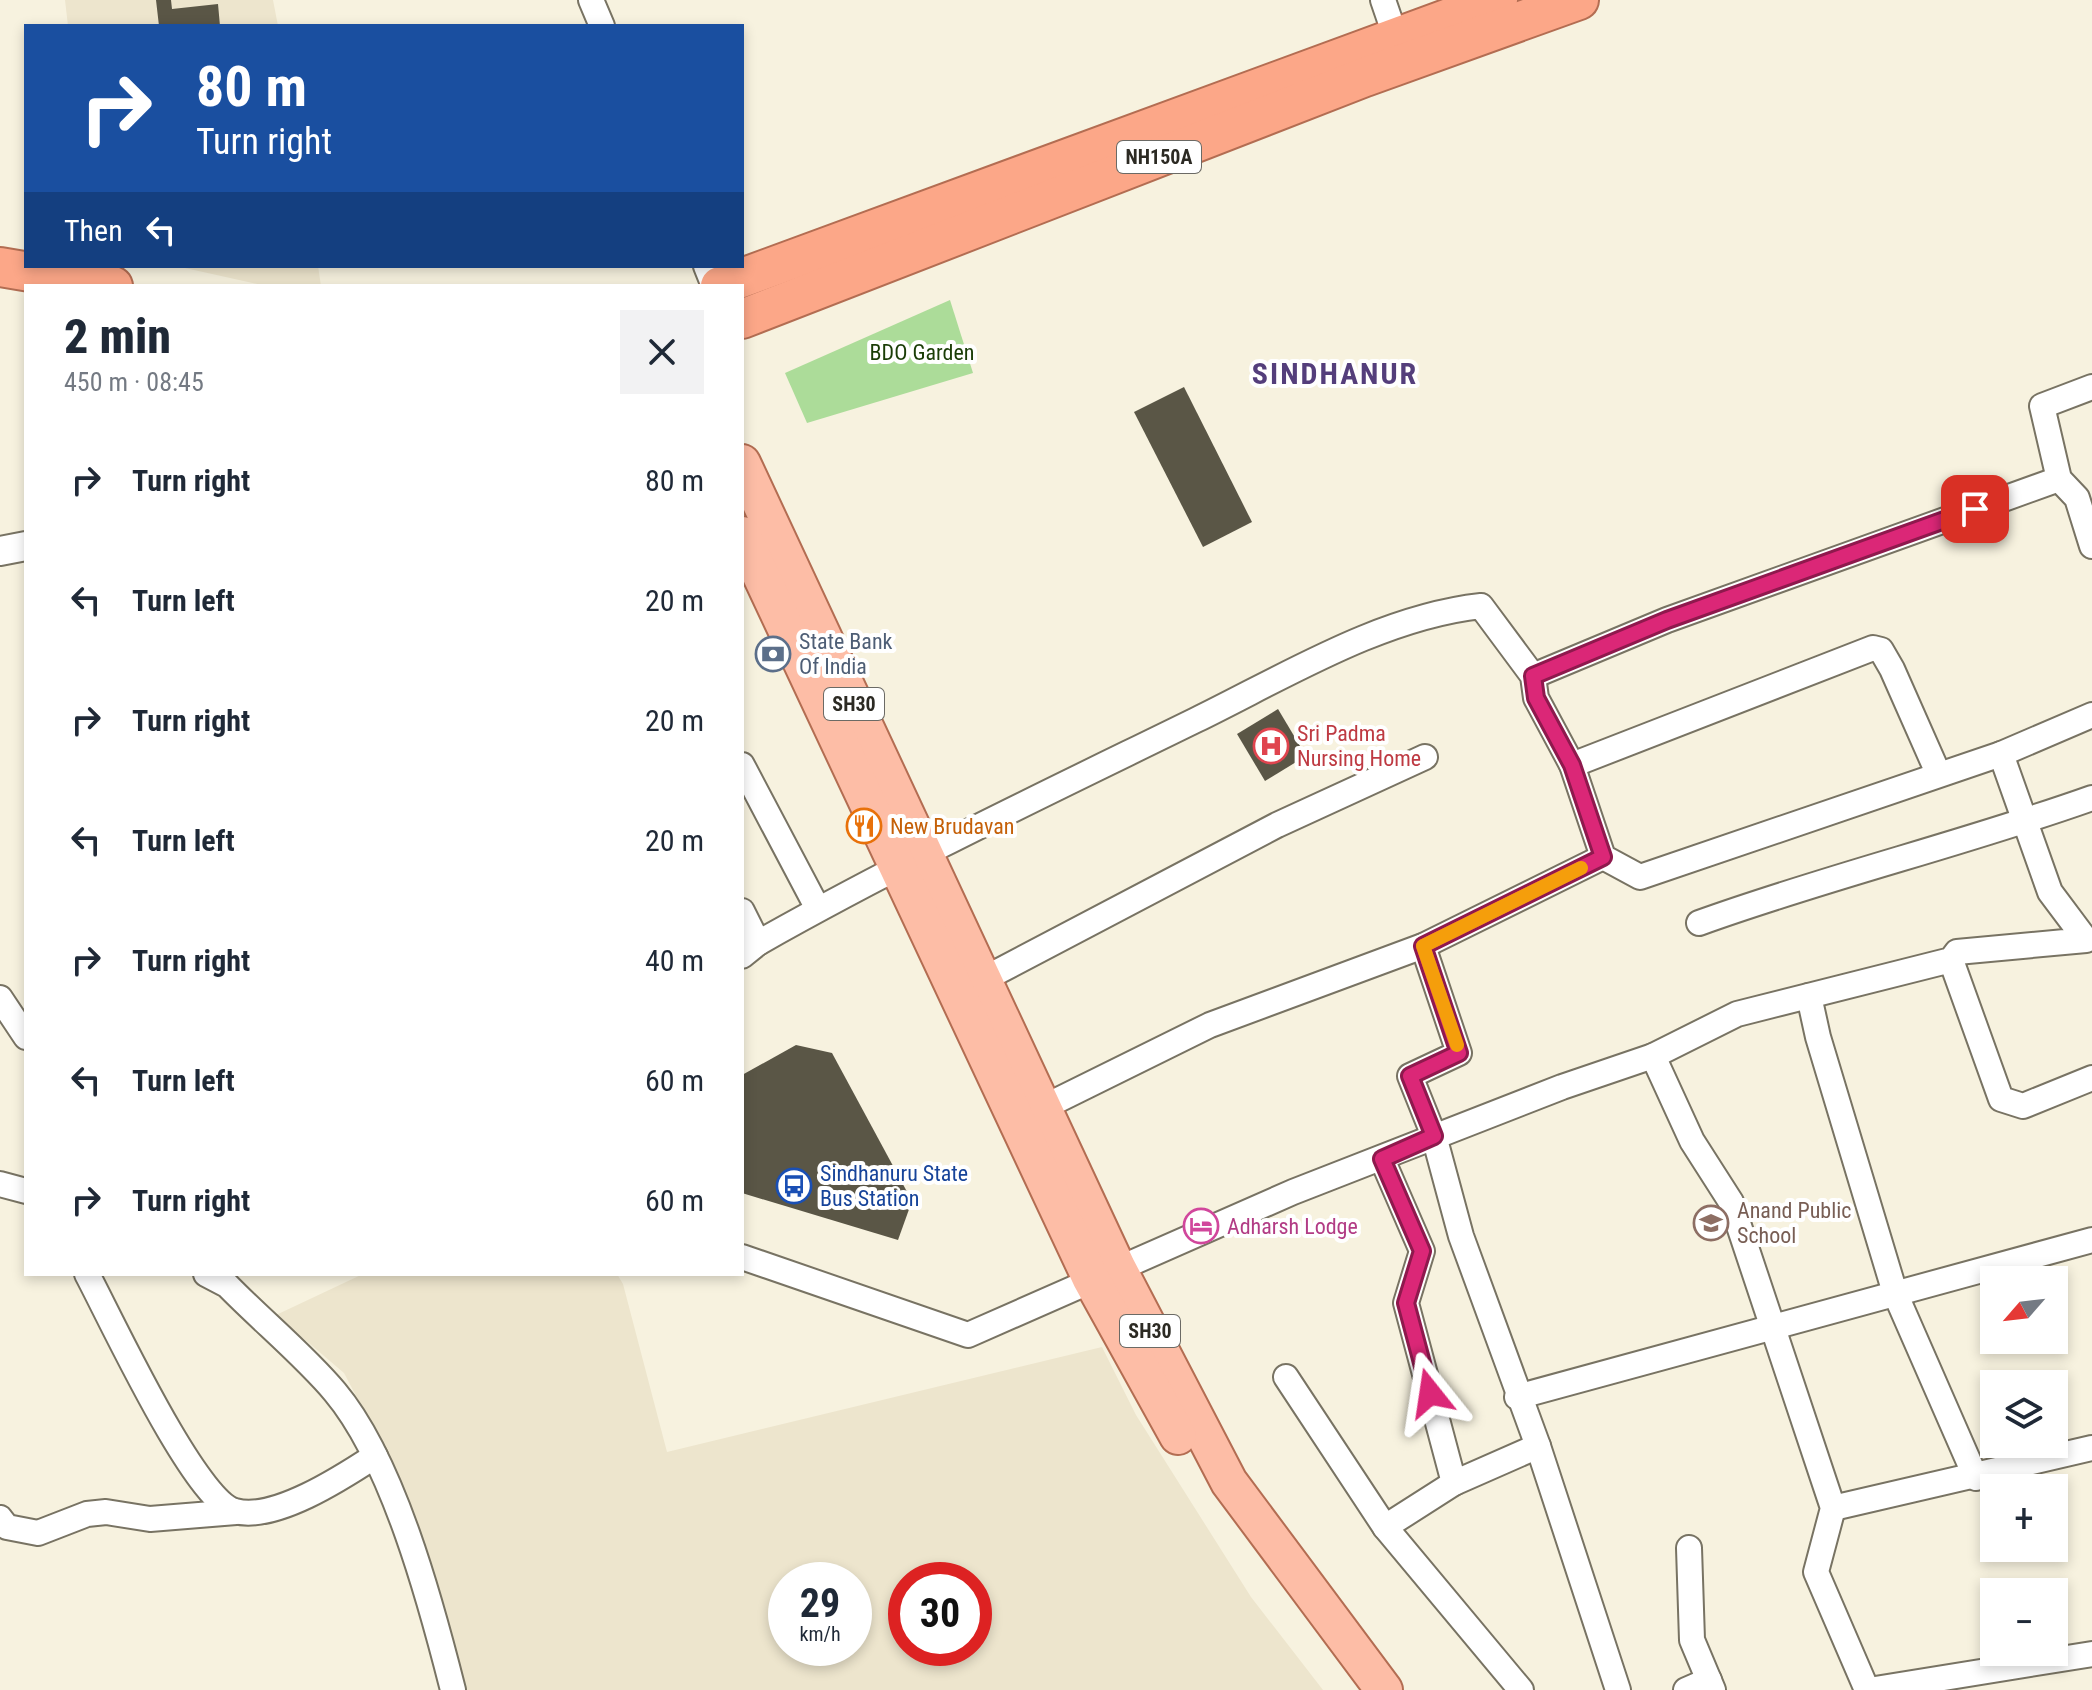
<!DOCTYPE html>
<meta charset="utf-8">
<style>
:root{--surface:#fff;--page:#f2f2f3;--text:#1f2937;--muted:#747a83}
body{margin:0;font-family:"Roboto Condensed",sans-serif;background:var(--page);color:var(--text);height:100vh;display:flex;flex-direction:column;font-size:30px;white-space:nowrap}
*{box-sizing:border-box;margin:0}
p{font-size:26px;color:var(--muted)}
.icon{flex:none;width:44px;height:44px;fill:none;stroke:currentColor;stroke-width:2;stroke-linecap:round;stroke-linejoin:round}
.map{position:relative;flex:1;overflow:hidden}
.panel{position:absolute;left:24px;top:284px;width:720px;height:992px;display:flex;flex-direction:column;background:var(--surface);border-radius:0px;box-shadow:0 4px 12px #0003}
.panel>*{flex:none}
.hud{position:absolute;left:24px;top:24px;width:720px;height:244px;border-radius:0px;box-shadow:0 4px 12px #0003;background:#1a4fa0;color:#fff;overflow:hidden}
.needle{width:52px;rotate:242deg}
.buttons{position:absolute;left:1980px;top:1266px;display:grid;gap:16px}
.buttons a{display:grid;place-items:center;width:88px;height:88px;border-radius:0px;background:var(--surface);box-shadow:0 4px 12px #0003;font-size:40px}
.speed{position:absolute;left:768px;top:1562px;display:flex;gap:16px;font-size:40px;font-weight:700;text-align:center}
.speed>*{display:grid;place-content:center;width:104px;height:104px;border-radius:50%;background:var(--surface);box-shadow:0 4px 12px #0003;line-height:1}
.speed small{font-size:20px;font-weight:400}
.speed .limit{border:12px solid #d22;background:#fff;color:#111}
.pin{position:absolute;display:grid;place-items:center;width:68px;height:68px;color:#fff;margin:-34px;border-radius:16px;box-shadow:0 4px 12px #0006}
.me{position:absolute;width:88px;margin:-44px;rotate:345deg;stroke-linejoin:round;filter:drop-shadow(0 0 6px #0008)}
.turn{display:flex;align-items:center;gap:28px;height:168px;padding:0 40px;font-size:36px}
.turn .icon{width:104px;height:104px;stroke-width:2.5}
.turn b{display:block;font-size:56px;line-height:68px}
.then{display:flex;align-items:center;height:76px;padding:0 40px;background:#0003;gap:16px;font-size:30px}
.round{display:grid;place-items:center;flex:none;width:84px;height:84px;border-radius:0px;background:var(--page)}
.headline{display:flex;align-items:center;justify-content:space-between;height:136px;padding:0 40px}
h1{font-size:48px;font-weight:800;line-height:60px}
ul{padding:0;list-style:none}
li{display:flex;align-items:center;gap:24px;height:120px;padding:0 40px}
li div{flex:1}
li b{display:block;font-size:30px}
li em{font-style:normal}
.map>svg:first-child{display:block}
</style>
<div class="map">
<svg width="2092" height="1690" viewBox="0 0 2092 1690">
<rect width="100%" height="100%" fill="#f7f2df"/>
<g fill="#ede5cd" fill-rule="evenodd">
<path d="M65 0H273L278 26H68Z"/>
<path d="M176 266H318L321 286H266Z"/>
<path d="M363 1274H617L623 1284 667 1452 1102 1347 1136 1415 1251 1597 1323 1690H465L450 1627 413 1518 373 1428 344 1373 276 1315ZM786 1580H854V1648H786ZM906 1580H974V1648H906Z"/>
</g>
<path fill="#acdc99" d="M950 300 973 373 807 423 785 373Z"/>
<g fill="#5a5646">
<path d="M156 0H171L172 9 218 4 220 26H159Z"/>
<path d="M1184 387 1252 522 1203 547 1134 412Z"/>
<path d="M1278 709 1306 756 1265 781 1237 734Z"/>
<path d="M796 1045 832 1053 912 1201 898 1240 742 1193V1075Z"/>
</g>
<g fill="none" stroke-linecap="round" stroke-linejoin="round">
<g stroke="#787363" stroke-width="28">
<g id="minor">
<path d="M591 0 602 26"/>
<path d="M1383 0 1396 38"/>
<path d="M706 266 714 286"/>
<path d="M2092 387 2042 406 2059 479 2077 498 2092 546"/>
<path d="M1533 676 1667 620 2059 479"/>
<path d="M742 765 818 909"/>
<path d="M1572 765 1873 648 1881 650 1892 669 1938 773"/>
<path d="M742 911 758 943"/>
<path d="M1699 923C1829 876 1963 844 2092 798"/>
<path d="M1423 946 1459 1053 1410 1076 1434 1136 1461 1236 1538 1446 1618 1690"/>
<path d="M742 956 758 943C901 862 1049 792 1196 720 1286 676 1381 617 1481 606L1533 676 1536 698 1572 765 1603 857 1640 877 2001 754 2092 715"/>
<path d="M1951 960 2001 1099 2023 1106 2092 1078"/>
<path d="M982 980 1277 825 1425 757"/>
<path d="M1809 996 1818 1037 1895 1293 1976 1478"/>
<path d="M0 998 26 1037"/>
<path d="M1653 1056 1692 1141 1731 1202 1833 1508 1816 1572 1867 1690"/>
<path d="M1044 1107 1210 1025 1423 946 1603 857"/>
<path d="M1382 1159 1422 1251 1406 1303 1454 1483"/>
<path d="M0 1184 26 1191"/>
<path d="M742 1257 968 1335 1293 1192 1562 1087 1653 1056 1737 1014 1951 960 1957 952 2086 940 2050 892 2001 754"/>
<path d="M87 1274C110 1317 195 1501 235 1511 274 1522 343 1477 375 1456"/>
<path d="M206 1274 227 1285C261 1320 305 1356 335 1392 393 1461 431 1603 453 1690"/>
<path d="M1286 1377 1385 1527 1521 1690"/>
<path d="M1517 1397 2092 1240"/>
<path d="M1833 1508 2092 1448"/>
<path d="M0 1518 7 1527 38 1533 87 1514 106 1512 150 1519 236 1512"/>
<path d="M1385 1527 1454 1483 1538 1446"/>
<path d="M1689 1548 1692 1640 1713 1690"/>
<path d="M1686 1690 1709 1680"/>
<path d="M1869 1690 2092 1654"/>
</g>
</g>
<g stroke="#787363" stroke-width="32">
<path id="tertiary" d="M0 551 26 546"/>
</g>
<g stroke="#b36d52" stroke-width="40">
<g id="primary">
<path d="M742 463 1117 1267 1229 1482 1384 1690"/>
<path d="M742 535 1091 1279 1178 1436"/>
</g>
</g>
<g stroke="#b36d52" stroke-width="42">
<g id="trunk">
<path d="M0 267 113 286"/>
<path d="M720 286 1498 0"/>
<path d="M742 319 1365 77 1579 0"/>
</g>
</g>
<use href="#minor" stroke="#fff" stroke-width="24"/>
<use href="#tertiary" stroke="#fff" stroke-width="28"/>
<use href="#primary" stroke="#fdbda6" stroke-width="36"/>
<use href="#trunk" stroke="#fca788" stroke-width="38"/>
</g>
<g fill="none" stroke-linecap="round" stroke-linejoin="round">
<g stroke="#8e194d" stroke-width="20">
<path id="route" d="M1430 1393 1406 1303 1422 1251 1382 1159 1434 1136 1410 1076 1459 1053 1423 946 1603 857 1572 765 1536 698 1533 676 1667 620 1975 509"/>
</g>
<use href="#route" stroke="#db2777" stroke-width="14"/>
<path stroke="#f59e0b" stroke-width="14" d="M1457 1045 1423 946 1581 868"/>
</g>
<defs>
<g id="bank-ring" transform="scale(1.8)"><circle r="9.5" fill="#fff" stroke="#5c6f8a" stroke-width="1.5"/><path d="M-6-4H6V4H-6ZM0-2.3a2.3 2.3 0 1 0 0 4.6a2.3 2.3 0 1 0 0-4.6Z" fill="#5c6f8a"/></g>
<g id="hospital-ring" transform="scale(1.8)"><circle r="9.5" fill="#fff" stroke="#e0444e" stroke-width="1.5"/><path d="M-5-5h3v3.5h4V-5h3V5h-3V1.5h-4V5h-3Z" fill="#e0444e"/></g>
<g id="restaurant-ring" transform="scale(1.8)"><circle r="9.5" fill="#fff" stroke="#e8710a" stroke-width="1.5"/><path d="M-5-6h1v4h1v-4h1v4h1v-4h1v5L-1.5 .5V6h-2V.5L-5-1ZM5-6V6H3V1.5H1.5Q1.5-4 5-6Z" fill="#e8710a"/></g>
<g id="bus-ring" transform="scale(1.8)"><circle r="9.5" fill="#fff" stroke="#1a4fb4" stroke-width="1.5"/><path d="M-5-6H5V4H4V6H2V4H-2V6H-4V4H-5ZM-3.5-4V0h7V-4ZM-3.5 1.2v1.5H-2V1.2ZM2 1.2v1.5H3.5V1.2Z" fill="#1a4fb4"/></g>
<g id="school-ring" transform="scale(1.8)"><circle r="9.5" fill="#fff" stroke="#8d6e63" stroke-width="1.5"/><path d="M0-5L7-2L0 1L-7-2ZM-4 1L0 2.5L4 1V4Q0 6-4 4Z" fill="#8d6e63"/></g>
<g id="hotel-ring" transform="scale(1.8)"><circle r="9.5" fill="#fff" stroke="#d1479c" stroke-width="1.5"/><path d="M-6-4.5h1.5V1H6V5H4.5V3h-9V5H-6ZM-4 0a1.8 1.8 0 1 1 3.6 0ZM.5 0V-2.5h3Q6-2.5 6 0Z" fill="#d1479c"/></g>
</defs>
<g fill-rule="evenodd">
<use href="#bank-ring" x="773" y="654"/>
<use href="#hospital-ring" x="1271" y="746"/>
<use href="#restaurant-ring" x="864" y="826"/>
<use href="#bus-ring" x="794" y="1186"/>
<use href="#school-ring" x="1711" y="1223"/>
<use href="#hotel-ring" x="1201" y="1226"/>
</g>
<g text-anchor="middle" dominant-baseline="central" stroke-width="8" stroke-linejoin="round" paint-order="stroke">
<g fill="#fff" stroke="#6b6a65" stroke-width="2">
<rect x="1117" y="141" width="84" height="32" rx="6"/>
<rect x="824" y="688" width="60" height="32" rx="6"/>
<rect x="1120" y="1315" width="60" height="32" rx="6"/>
</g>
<g font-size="20" font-weight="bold" fill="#2c2a23">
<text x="1159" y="157">NH150A</text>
<text x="854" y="704">SH30</text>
<text x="1150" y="1331">SH30</text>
</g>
<g font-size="22" fill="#1a3d06" stroke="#fff">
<text x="922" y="352">BDO Garden</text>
</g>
<g font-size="22" fill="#4e5e75" stroke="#fff" text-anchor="start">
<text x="799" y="641">State Bank<tspan x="799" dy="25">Of India</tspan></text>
</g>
<g font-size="22" fill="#be3a42" stroke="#fff" text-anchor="start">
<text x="1297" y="733">Sri Padma<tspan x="1297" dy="25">Nursing Home</tspan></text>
</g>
<g font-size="22" fill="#c56008" stroke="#fff" text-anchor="start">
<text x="890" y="826">New Brudavan</text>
</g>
<g font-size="22" fill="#164399" stroke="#fff" text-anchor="start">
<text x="820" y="1173">Sindhanuru State<tspan x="820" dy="25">Bus Station</tspan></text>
</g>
<g font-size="22" fill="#785e54" stroke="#fff" text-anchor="start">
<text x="1737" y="1210">Anand Public<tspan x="1737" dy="25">School</tspan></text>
</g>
<g font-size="22" fill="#b23c85" stroke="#fff" text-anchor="start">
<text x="1227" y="1226">Adharsh Lodge</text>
</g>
<g font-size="30" font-weight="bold" letter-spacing="2" fill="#543e7b" stroke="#fff">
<text x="1335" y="373">SINDHANUR</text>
</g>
</g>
</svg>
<div class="buttons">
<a><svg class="needle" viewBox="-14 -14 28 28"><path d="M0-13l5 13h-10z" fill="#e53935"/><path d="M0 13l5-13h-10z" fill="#747a83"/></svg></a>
<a><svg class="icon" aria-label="layers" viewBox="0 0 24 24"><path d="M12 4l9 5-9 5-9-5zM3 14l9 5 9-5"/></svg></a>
<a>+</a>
<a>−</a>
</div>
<div class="speed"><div>29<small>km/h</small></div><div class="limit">30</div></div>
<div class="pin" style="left:1975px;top:509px;background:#d93025"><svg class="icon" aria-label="arrive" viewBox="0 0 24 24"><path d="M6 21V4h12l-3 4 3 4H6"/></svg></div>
<svg class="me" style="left:1430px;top:1393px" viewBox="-20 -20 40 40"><path d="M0-17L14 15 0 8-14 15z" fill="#db2777" stroke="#fff" stroke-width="4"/></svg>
<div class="hud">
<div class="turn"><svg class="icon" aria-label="right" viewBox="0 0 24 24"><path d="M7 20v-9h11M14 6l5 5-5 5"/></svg><div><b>80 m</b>Turn right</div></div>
<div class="then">Then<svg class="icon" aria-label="left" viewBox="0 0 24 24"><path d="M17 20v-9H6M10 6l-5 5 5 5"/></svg></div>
</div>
<section class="panel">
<div class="headline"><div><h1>2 min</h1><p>450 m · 08:45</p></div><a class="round"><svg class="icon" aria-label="close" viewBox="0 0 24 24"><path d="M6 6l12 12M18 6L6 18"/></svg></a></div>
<ul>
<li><svg class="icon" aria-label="right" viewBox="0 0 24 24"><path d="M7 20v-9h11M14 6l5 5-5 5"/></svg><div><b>Turn right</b></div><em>80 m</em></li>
<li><svg class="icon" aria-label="left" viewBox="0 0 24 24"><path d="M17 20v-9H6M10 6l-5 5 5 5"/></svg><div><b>Turn left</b></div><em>20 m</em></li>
<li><svg class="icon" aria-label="right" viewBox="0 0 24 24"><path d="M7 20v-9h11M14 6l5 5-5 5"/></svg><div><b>Turn right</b></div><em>20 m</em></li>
<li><svg class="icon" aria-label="left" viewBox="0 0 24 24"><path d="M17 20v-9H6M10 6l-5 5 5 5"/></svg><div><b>Turn left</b></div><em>20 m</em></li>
<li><svg class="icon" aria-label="right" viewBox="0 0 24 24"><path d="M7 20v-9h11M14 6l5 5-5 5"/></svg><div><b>Turn right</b></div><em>40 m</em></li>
<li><svg class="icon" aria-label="left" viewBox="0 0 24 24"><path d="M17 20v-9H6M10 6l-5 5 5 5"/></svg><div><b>Turn left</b></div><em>60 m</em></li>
<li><svg class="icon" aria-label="right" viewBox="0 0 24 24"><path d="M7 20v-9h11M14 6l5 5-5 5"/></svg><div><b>Turn right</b></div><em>60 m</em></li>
</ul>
</section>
</div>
